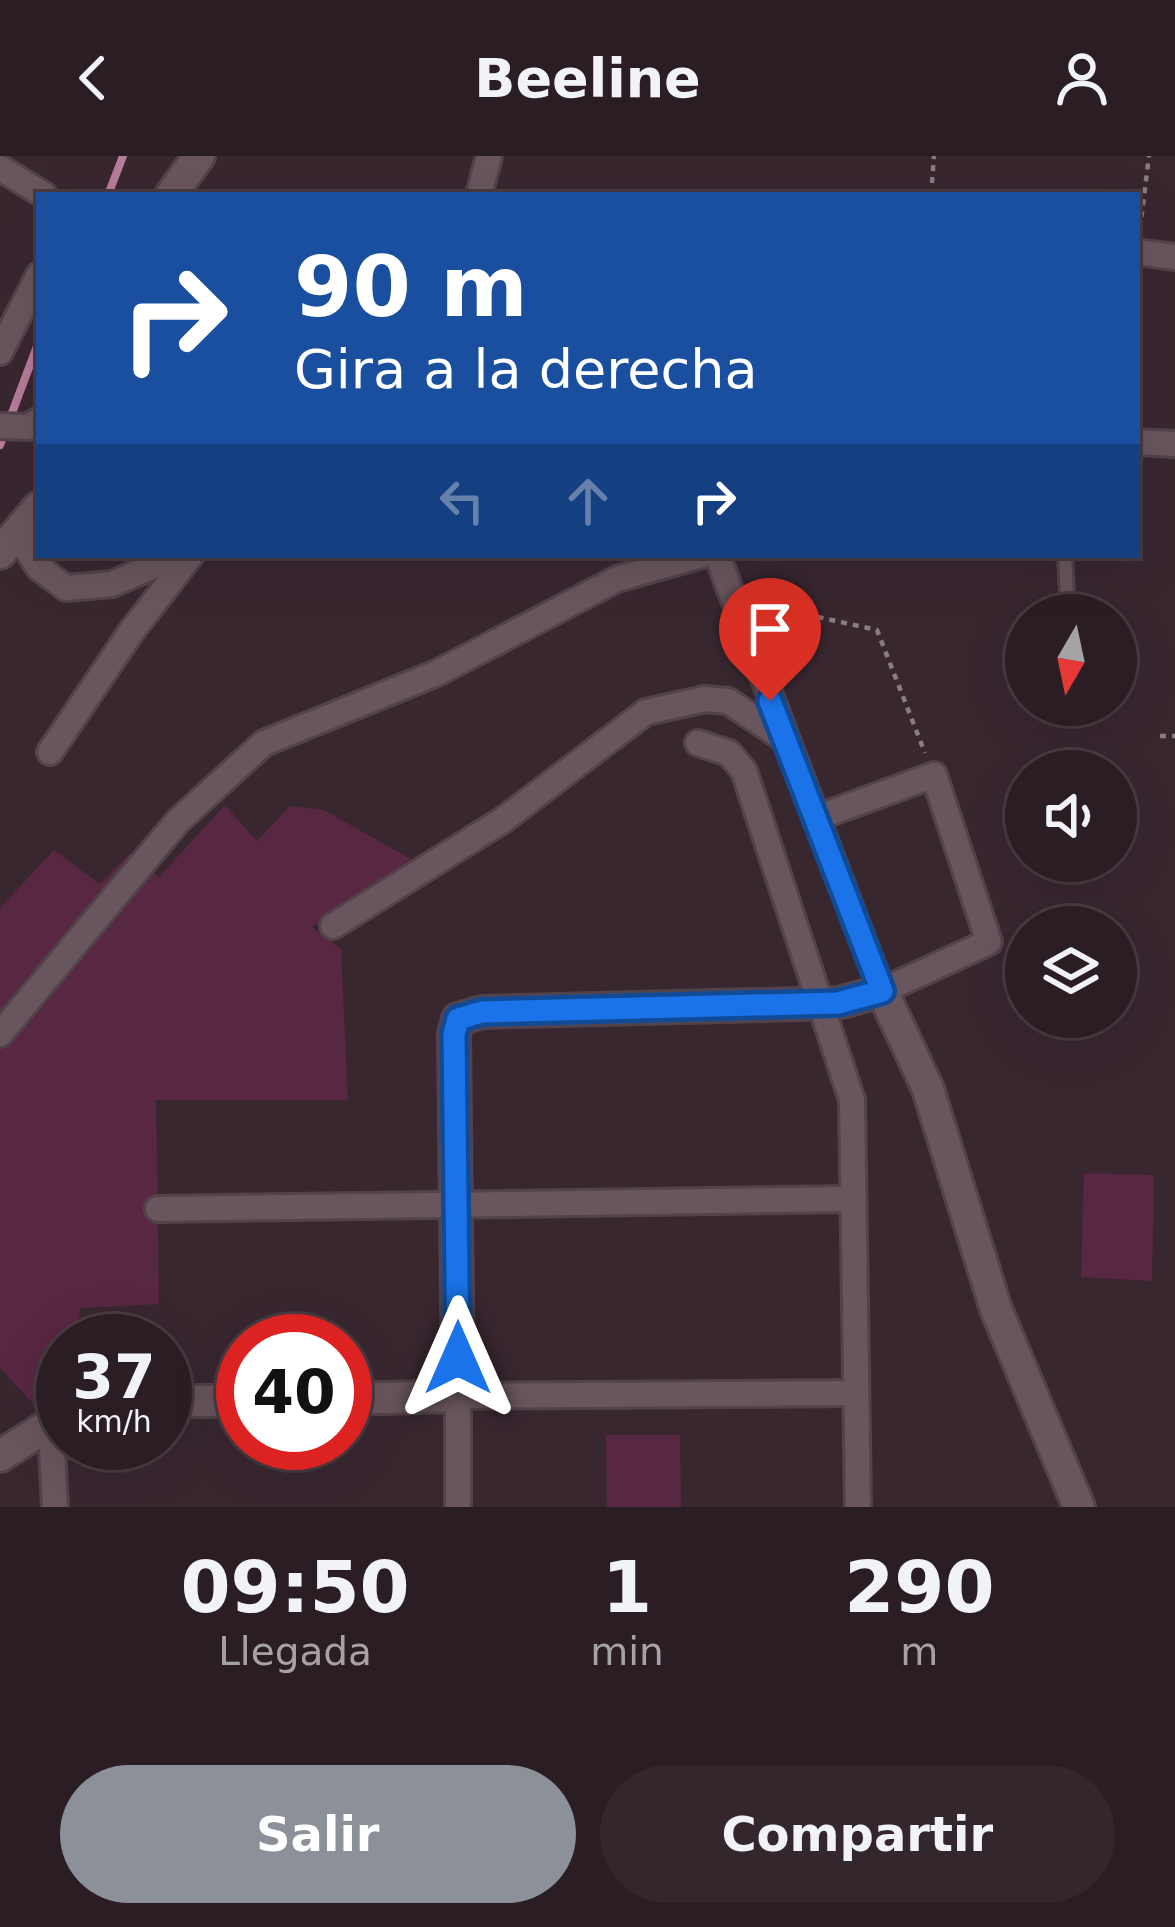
<!DOCTYPE html>
<html lang="es">
<style>
:root{--surface:#2b1d24;--page:#33262c;--text:#f1f3f6;--muted:#a6a2a6;--line:#473b41;--accent:#8c9099}
body{margin:0;font-family:"DejaVu Sans",sans-serif;background:var(--page);color:var(--text);height:100vh;display:flex;flex-direction:column;font-size:45px;white-space:nowrap}
*{box-sizing:border-box;margin:0}
p{font-size:39px;color:var(--muted)}
.icon{flex:none;width:66px;height:66px;fill:none;stroke:currentColor;stroke-width:2;stroke-linecap:round;stroke-linejoin:round}
.map{position:relative;height:1351px;overflow:hidden}
.drawer{display:flex;flex-direction:column;background:var(--surface);flex:1}
.drawer>*{flex:none}
.banner{position:absolute;left:36px;top:36px;width:1104px;height:366px;border-radius:0px;box-shadow:0 12px 48px #0002,0 0 0 3px var(--line);background:#1a4fa0;color:#fff;overflow:hidden}
.needle{width:78px;rotate:189deg}
.controls{position:absolute;left:1005px;top:438px;display:grid;gap:24px}
.controls a{display:grid;place-items:center;width:132px;height:132px;border-radius:50%;background:var(--surface);box-shadow:0 12px 48px #0002,0 0 0 3px var(--line);font-size:60px}
.speed{position:absolute;left:36px;top:1158px;display:flex;gap:24px;font-size:60px;font-weight:700;text-align:center}
.speed>*{display:grid;place-content:center;width:156px;height:156px;border-radius:50%;background:var(--surface);box-shadow:0 12px 48px #0002,0 0 0 3px var(--line);line-height:1}
.speed small{font-size:30px;font-weight:400}
.speed .limit{border:18px solid #d22;background:#fff;color:#111}
.pin{position:absolute;display:grid;place-items:center;width:102px;height:102px;color:#fff;margin:-123px -51px;border-radius:50% 50% 50% 0;rotate:-45deg;box-shadow:0 0 12px #0007}
.pin .icon{rotate:45deg}
.me{position:absolute;width:132px;margin:-66px;rotate:0deg;stroke-linejoin:round;filter:drop-shadow(0 0 9px #0008)}
.turn{display:flex;align-items:center;gap:42px;height:252px;padding:0 60px;font-size:54px}
.turn .icon{width:156px;height:156px;stroke-width:2.5}
.turn b{display:block;font-size:84px;line-height:102px}
.lanes{display:flex;align-items:center;height:114px;padding:0 60px;background:#0003;justify-content:center;gap:60px;direction:ltr}
.lanes .off{opacity:.35}
.eta{display:flex;justify-content:space-evenly;align-items:center;height:204px;text-align:center}
.eta b{font-size:72px;font-weight:700;line-height:84px}
.cta{display:flex;gap:24px;margin-top:auto;padding:24px 60px}
.cta a{flex:1;height:138px;border-radius:72px;background:var(--accent);color:#fff;font-size:48px;font-weight:700;line-height:138px;text-align:center}
.cta a+a{background:var(--page);color:var(--text)}
header{display:flex;justify-content:space-between;align-items:center;height:156px;padding:0 60px;background:var(--surface);font-size:54px;font-weight:700}
.map>svg:first-child{display:block}
</style>
<header><svg class="icon" aria-label="back" viewBox="0 0 24 24"><path d="M15 5l-7 7 7 7"/></svg>Beeline<svg class="icon" aria-label="person" viewBox="0 0 24 24"><circle cx="12" cy="8" r="4"/><path d="M4 21q1-7 8-7t8 7"/></svg></header>
<div class="map">
<svg width="1175" height="1351" viewBox="0 0 1175 1351">
<rect width="100%" height="100%" fill="#392730"/>
<g fill="#582741">
<path d="M225 649 257 685 290 650 324 654 414 705 312 771 341 793 348 944H156L159 1148 80 1152 78 1185H63V1237L37 1252 0 1212V752L54 694 100 728 130 697 159 721Z"/>
<path d="M1084 1017 1154 1019 1152 1125 1081 1121Z"/>
<path d="M606 1279H680L681 1351H607Z"/>
</g>
<g fill="none" stroke-linecap="round" stroke-linejoin="round">
<g stroke="#b87d9b" stroke-width="8">
<path d="M108 39 123 0"/>
<path d="M0 289 39 185"/>
</g>
<g stroke="#52434a" stroke-width="18">
<path id="service" d="M1065 399 1068 459"/>
</g>
<g stroke="#52434a" stroke-width="30">
<g id="minor">
<path d="M0 12 44 39"/>
<path d="M479 39 489 0"/>
<path d="M1137 96 1175 101"/>
<path d="M0 196 39 119"/>
<path d="M0 270 28 271 39 264"/>
<path d="M1137 286 1175 288"/>
<path d="M18 379 39 412 66 432 112 428 179 399"/>
<path d="M717 399 882 835 989 786 934 619 816 662"/>
<path d="M698 587 729 597 744 615 852 944 858 1351"/>
<path d="M50 596 131 476 191 399"/>
<path d="M333 770 503 664 646 556 705 543 728 545 780 580"/>
<path d="M0 878 178 665 264 587 437 517 617 423 702 399"/>
<path d="M158 1053 853 1043"/>
<path d="M51 1272 55 1351"/>
<path d="M458 1351V1240L856 1237"/>
</g>
</g>
<g stroke="#52434a" stroke-width="36">
<g id="tertiary">
<path d="M171 39 199 0"/>
<path d="M0 397 39 351"/>
<path d="M345 1243 458 1240 454 878 458 863 482 856 838 847 882 835 928 933 996 1153 1079 1351"/>
<path d="M165 1245H243"/>
<path d="M0 1300 63 1260"/>
</g>
</g>
<g stroke="#8b7c83" stroke-width="4.5" stroke-dasharray="6 6" stroke-linecap="butt">
<path d="M931 39 934 0"/>
<path d="M1140 73 1149 0"/>
<path d="M759 448 877 474 925 597"/>
<path d="M1160 580H1175"/>
</g>
<use href="#service" stroke="#69555e" stroke-width="12"/>
<use href="#minor" stroke="#69555e" stroke-width="24"/>
<use href="#tertiary" stroke="#69555e" stroke-width="30"/>
</g>
<g fill="none" stroke-linecap="round" stroke-linejoin="round">
<g stroke="#114b97" stroke-width="30">
<path id="route" d="M458 1202 454 878 458 863 482 856 838 847 882 835 770 545"/>
</g>
<use href="#route" stroke="#1a73e8" stroke-width="21"/>
</g>
</svg>
<div class="controls">
<a><svg class="needle" viewBox="-14 -14 28 28"><path d="M0-13l5 13h-10z" fill="#e53935"/><path d="M0 13l5-13h-10z" fill="#a6a2a6"/></svg></a>
<a><svg class="icon" aria-label="sound" viewBox="0 0 24 24"><path d="M4 9h4l5-4v14l-5-4H4zM17 9q2 3 0 6"/></svg></a>
<a><svg class="icon" aria-label="layers" viewBox="0 0 24 24"><path d="M12 4l9 5-9 5-9-5zM3 14l9 5 9-5"/></svg></a>
</div>
<div class="speed"><div>37<small>km/h</small></div><div class="limit">40</div></div>
<div class="pin" style="left:770px;top:545px;background:#d93025"><svg class="icon" aria-label="arrive" viewBox="0 0 24 24"><path d="M6 21V4h12l-3 4 3 4H6"/></svg></div>
<svg class="me" style="left:458px;top:1202px" viewBox="-20 -20 40 40"><path d="M0-17L14 15 0 8-14 15z" fill="#1a73e8" stroke="#fff" stroke-width="4"/></svg>
<div class="banner">
<div class="turn"><svg class="icon" aria-label="right" viewBox="0 0 24 24"><path d="M7 20v-9h11M14 6l5 5-5 5"/></svg><div><b>90 m</b>Gira a la derecha</div></div>
<div class="lanes"><svg class="icon off" aria-label="left" viewBox="0 0 24 24"><path d="M17 20v-9H6M10 6l-5 5 5 5"/></svg><svg class="icon off" aria-label="ahead" viewBox="0 0 24 24"><path d="M12 20V5M6 11l6-6 6 6"/></svg><svg class="icon" aria-label="right" viewBox="0 0 24 24"><path d="M7 20v-9h11M14 6l5 5-5 5"/></svg></div>
</div>
</div>
<section class="drawer">
<div class="eta">
<div><b>09:50</b><p>Llegada</p></div>
<div><b>1</b><p>min</p></div>
<div><b>290</b><p>m</p></div>
</div>
<div class="cta"><a>Salir</a><a>Compartir</a></div>
</section>
